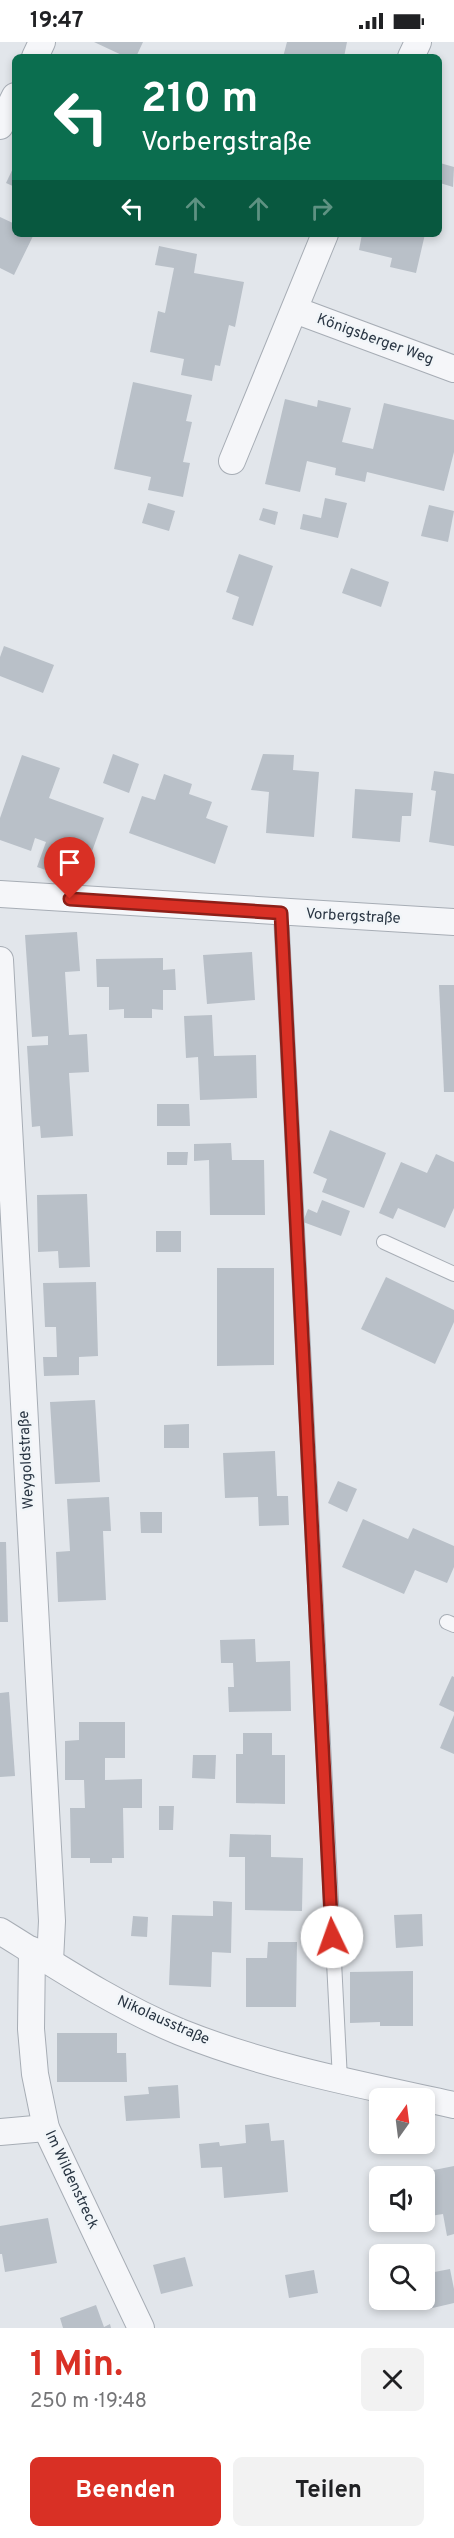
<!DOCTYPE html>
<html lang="de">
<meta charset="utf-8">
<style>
:root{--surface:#fff;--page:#f2f2f2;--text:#202124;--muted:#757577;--accent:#d93025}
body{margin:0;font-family:Overpass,sans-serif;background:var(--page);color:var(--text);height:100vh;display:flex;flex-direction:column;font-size:22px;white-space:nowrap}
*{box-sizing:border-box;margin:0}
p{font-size:20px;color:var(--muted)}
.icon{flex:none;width:33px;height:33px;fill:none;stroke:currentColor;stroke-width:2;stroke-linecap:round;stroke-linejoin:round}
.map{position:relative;height:2286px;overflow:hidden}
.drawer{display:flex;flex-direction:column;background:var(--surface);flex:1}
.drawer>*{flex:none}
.hud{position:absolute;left:12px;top:12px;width:430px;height:183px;border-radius:9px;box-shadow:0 3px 9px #0003;background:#0b6e4f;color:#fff;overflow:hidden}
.needle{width:39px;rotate:14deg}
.buttons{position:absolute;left:369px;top:2046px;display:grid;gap:12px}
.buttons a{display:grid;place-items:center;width:66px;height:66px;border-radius:9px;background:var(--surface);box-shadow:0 3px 9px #0003;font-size:30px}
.pin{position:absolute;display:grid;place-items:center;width:51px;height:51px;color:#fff;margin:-62px -26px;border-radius:50% 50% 50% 0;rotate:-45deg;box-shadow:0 0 6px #0007}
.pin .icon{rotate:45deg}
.me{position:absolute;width:66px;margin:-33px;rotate:357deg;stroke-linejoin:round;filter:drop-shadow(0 0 4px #0008)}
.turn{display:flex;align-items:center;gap:21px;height:126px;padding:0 30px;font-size:27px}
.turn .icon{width:78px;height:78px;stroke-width:2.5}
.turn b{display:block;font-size:42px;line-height:51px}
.lanes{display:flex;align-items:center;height:57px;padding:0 30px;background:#0003;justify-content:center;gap:30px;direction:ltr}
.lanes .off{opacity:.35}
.round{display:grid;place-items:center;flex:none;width:63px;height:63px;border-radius:9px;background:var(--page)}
.overview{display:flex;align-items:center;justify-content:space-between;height:102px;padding:0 30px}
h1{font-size:36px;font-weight:700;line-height:45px;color:var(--accent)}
.primary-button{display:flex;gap:12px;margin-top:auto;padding:12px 30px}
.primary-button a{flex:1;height:69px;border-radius:9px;background:var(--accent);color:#fff;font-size:24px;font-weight:700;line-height:69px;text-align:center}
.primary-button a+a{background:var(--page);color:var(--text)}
.status{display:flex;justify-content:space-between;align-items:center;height:42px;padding:0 30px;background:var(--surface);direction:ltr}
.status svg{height:16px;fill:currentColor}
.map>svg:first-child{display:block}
</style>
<div class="status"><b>19:47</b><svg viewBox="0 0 49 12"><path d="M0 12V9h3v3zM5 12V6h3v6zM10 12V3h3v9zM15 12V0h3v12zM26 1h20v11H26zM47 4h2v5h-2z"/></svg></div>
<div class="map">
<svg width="454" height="2286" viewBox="0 0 454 2286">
<rect width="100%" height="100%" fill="#e2e6eb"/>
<g fill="#b9c0c8">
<path d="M94 0H143L136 15H126Z"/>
<path d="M287 0H347L344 15H283Z"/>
<path d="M440 121 454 125 453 145 440 141Z"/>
<path d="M15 122V145L6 141Z"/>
<path d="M0 175 15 182V192H34L14 233 0 226Z"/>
<path d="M362 192H425L416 231 390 225 392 216 359 208Z"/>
<path d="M159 204 197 212 194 231 244 240 235 285 229 283 220 324 215 323 212 339 181 333 184 317 150 310 158 269 165 271 174 226 155 223Z"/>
<path d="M133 340 192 353 186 379 192 380 183 420 190 421 183 455 148 448 151 435 114 427Z"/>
<path d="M285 357 317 365 318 358 351 366 342 400 373 407 384 361 454 378V410L444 449 367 430 365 440 335 433 336 426 307 419 300 450 265 442Z"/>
<path d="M325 456 347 461 338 496 300 487 303 472 321 476Z"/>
<path d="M148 461 175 469 169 489 142 481Z"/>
<path d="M429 463 454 469 448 500 421 494Z"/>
<path d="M263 466 278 470 275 483 259 478Z"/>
<path d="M239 512 273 524 253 584 232 577 239 555 226 550Z"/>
<path d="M351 526 389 540 381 565 342 551Z"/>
<path d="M4 604 54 623 43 651 0 634V615Z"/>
<path d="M113 712 139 722 129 751 103 741Z"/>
<path d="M263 712 294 713 293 728 319 730 314 795 266 791 269 750 251 748Z"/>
<path d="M22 713 60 726 49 756 104 776 90 815 71 809 63 834 37 825 46 800 35 796 31 809 0 798V776Z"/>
<path d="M434 729 454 732V804L429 800 436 749 431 748Z"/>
<path d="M164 732 192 742 189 752 212 760 206 776 228 784 215 822 129 791 142 754 155 758Z"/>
<path d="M355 747 413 751 411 774H402L400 800 352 796Z"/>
<path d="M77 890 80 929 65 930 69 993 87 992 89 1030 69 1031 73 1094 41 1096 40 1084 32 1085 27 1004 48 1003V994L32 995 25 893Z"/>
<path d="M252 910 255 958 207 962 203 913Z"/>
<path d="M163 916V928L175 927 176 948H163V968L152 967V976H124V967L109 968V945H97L96 917Z"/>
<path d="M439 943H454V1050H444Z"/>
<path d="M212 973 214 1014 256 1013 257 1056 200 1058 198 1015 186 1016 184 974Z"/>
<path d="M157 1062H189L190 1084H157Z"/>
<path d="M330 1088 386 1111 364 1166 322 1150 327 1137 313 1131Z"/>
<path d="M231 1101 232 1118H264L265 1173H210L209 1118 194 1119V1102Z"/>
<path d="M167 1110H188L187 1123H167Z"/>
<path d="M436 1112 454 1120V1166L445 1186 398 1166 393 1177 379 1171 401 1120 427 1131Z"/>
<path d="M87 1152 90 1225 59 1226 58 1209 38 1210 37 1153Z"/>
<path d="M322 1158 350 1169 341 1194 303 1180 308 1167 317 1171Z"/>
<rect x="156" y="1189" width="25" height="21"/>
<path d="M217 1226H274V1323L217 1324Z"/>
<path d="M386 1235 454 1268V1280L435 1322 361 1287Z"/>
<path d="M96 1240 98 1314 79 1315V1333L44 1334 43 1315H57L56 1285H45L43 1241Z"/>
<path d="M95 1358 100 1440 55 1442 50 1360Z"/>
<path d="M189 1382V1406H164V1383Z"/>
<path d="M275 1409 277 1454H288L289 1483 259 1484 258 1455 225 1456 223 1411Z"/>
<path d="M338 1439 357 1447 347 1470 328 1461Z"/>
<path d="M109 1455 111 1489H103L106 1558 58 1560 56 1510 70 1509 67 1457Z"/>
<path d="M140 1470H162V1491H141Z"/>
<path d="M363 1477 408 1497 413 1486 454 1504V1525L447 1541 415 1528 404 1552 342 1525Z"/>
<path d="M0 1500H6L8 1580H0Z"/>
<path d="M255 1597 256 1620 290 1619 291 1669 229 1670 228 1645H234L233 1621H221L220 1598Z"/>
<path d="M452 1634 454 1635V1670L439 1663Z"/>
<path d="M9 1650 15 1734 0 1735V1651Z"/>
<path d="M454 1673V1712L440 1706Z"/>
<path d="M79 1680H125V1716H105V1738L142 1737V1766H123L124 1816H112V1821H90V1816H71L70 1766H85L84 1738H65V1699L79 1698Z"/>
<path d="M243 1691H272V1713H285V1762L236 1761V1712H243Z"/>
<path d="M193 1713H216L215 1737 192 1736Z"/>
<path d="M159 1764H174L173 1788H159Z"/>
<path d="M230 1792 271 1793V1815L303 1816 302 1869 245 1868V1815H229Z"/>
<path d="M213 1859 232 1860 231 1911 212 1910 211 1945 169 1943 172 1873 213 1874Z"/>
<path d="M422 1872 423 1904 396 1906 394 1873Z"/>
<path d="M133 1874 148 1875 147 1895 131 1894Z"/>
<path d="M268 1900H297L296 1965H246V1916H267Z"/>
<path d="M413 1929V1984H380V1980L350 1981V1930Z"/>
<path d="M57 1991H117V2011H126L127 2040H57Z"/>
<path d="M178 2043 180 2076 126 2079 124 2054 149 2052 148 2045Z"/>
<path d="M269 2081 271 2099 284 2098 288 2150 224 2156 222 2125 201 2126 199 2102 219 2100 220 2104 246 2101 245 2083Z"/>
<path d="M454 2124V2192L447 2194 443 2172 424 2175V2134H415L414 2132Z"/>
<path d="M48 2176 57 2221 5 2230 2 2212H0V2184Z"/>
<path d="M185 2215 193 2244 161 2252 153 2223Z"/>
<path d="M450 2227 454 2247V2261L424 2268 422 2258H424V2232Z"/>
<path d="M314 2228 318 2251 289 2256 285 2233Z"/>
<path d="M96 2263 104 2285 110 2282 111 2286H63L60 2276Z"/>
</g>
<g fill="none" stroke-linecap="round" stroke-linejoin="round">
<g stroke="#a7adb5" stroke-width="16">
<g id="service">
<path d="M281 871 340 2038"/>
<path d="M384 1200 454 1232"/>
<path d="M447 1580 454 1583"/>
</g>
</g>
<g stroke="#a7adb5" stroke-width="28">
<g id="minor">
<path d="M35 15 42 0"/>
<path d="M411 15 418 0"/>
<path d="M0 84 15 54"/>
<path d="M295 268 454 327"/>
<path d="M232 419 325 192"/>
<path d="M0 852 454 880"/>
<path d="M0 918 52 1879 50 1919"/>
<path d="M0 1889C58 1925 117 1964 180 1990 267 2025 362 2043 454 2063"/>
<path d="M32 1908 31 1987 35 2032 46 2086 141 2286"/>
<path d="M0 2090 46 2086"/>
</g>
</g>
<use href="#service" stroke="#f5f6f9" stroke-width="14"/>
<use href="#minor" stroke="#f5f6f9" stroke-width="26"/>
</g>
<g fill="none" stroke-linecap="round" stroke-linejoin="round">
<g stroke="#8d1f18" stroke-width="15">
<path id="route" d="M70 857 281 871 332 1895"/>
</g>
<use href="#route" stroke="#d93025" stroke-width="10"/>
</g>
<g text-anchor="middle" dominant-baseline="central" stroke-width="5" stroke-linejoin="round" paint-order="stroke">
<g font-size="15" fill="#293543" stroke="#f1f5f8">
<text transform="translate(375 298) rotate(20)">Königsberger Weg</text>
<text transform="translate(353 875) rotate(3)">Vorbergstraße</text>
<text transform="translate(27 1418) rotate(-93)">Weygoldstraße</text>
<text transform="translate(163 1979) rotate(24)">Nikolausstraße</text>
<text transform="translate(71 2138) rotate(65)">Im Wildenstreck</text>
</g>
</g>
</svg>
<div class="buttons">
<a><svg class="needle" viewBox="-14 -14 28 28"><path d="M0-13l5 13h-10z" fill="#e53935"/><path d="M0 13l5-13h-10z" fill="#757577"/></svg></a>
<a><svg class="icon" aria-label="sound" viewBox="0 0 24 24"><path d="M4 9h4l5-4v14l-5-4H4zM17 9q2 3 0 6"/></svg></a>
<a><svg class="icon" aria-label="search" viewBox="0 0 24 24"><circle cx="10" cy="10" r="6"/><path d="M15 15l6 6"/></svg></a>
</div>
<div class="pin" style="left:70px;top:857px;background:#d93025"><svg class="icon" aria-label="arrive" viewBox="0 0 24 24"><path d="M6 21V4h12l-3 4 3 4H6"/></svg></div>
<svg class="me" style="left:332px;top:1895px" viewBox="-20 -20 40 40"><circle r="19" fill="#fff"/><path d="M0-13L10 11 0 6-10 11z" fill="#d93025"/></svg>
<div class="hud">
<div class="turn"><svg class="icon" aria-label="left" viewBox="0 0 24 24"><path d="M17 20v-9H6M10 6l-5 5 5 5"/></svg><div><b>210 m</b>Vorbergstraße</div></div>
<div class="lanes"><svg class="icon" aria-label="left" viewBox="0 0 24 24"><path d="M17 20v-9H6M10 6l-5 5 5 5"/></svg><svg class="icon off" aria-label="ahead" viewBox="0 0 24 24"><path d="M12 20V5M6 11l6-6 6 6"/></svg><svg class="icon off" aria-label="ahead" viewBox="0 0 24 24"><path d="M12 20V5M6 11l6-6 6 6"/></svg><svg class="icon off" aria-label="right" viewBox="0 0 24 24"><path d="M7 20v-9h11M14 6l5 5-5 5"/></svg></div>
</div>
</div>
<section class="drawer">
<div class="overview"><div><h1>1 Min.</h1><p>250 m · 19:48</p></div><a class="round"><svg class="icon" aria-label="close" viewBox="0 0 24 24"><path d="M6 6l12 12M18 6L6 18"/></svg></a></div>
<div class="primary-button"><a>Beenden</a><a>Teilen</a></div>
</section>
